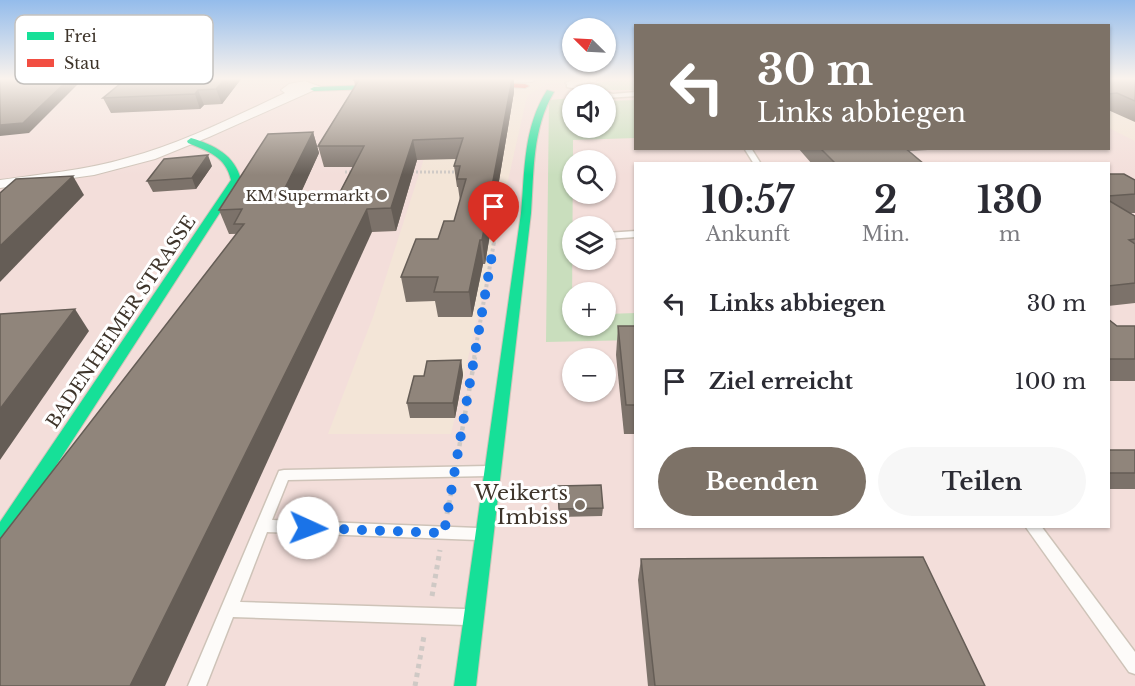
<!DOCTYPE html>
<html lang="de">
<meta charset="utf-8">
<style>
:root{--surface:#fff;--page:#f7f7f7;--text:#2b2b33;--muted:#7c7c81;--accent:#7d7267}
body{margin:0;font-family:"Libre Baskerville",serif;background:var(--page);color:var(--text);height:100vh;display:flex;flex-direction:column;font-size:22px;white-space:nowrap}
*{box-sizing:border-box;margin:0}
p{font-size:20px;color:var(--muted)}
.icon{flex:none;width:33px;height:33px;fill:none;stroke:currentColor;stroke-width:2;stroke-linecap:round;stroke-linejoin:round}
.map{position:relative;flex:1;overflow:hidden}
.panel{position:absolute;left:634px;top:162px;width:476px;height:366px;display:flex;flex-direction:column;background:var(--surface);border-radius:0px;box-shadow:0 2px 4px #0004}
.panel>*{flex:none}
.top-card{position:absolute;left:634px;top:24px;width:476px;height:126px;border-radius:0px;box-shadow:0 2px 4px #0004;background:#7d7267;color:#fff;overflow:hidden}
.needle{width:39px;rotate:294deg}
.controls{position:absolute;left:562px;top:18px;display:grid;gap:12px}
.controls a{display:grid;place-items:center;width:54px;height:54px;border-radius:50%;background:var(--surface);box-shadow:0 2px 4px #0004;font-size:30px}
.pin{position:absolute;display:grid;place-items:center;width:51px;height:51px;color:#fff;margin:-62px -26px;border-radius:50% 50% 50% 0;rotate:-45deg;box-shadow:0 0 6px #0007}
.pin .icon{rotate:45deg}
.me{position:absolute;width:66px;margin:-33px;rotate:92deg;stroke-linejoin:round;filter:drop-shadow(0 0 4px #0008)}
.turn{display:flex;align-items:center;gap:21px;height:126px;padding:0 24px;font-size:27px}
.turn .icon{width:78px;height:78px;stroke-width:2.5}
.turn b{display:block;font-size:42px;line-height:51px}
.eta{display:flex;justify-content:space-evenly;align-items:center;height:102px;text-align:center}
.eta b{font-size:36px;font-weight:700;line-height:42px}
.primary-button{display:flex;gap:12px;margin-top:auto;padding:12px 24px}
.primary-button a{flex:1;height:69px;border-radius:36px;background:var(--accent);color:#fff;font-size:24px;font-weight:700;line-height:69px;text-align:center}
.primary-button a+a{background:var(--page);color:var(--text)}
ul{padding:0;list-style:none}
li{display:flex;align-items:center;gap:18px;height:78px;padding:0 24px}
li div{flex:1}
li b{display:block;font-size:22px}
li em{font-style:normal}
.map>svg:first-child{display:block}
</style>
<div class="map">
<svg width="1135" height="686" viewBox="0 0 1135 686">
<rect width="100%" height="100%" fill="#f3e5d7"/>
<path fill="#f3deda" fill-rule="evenodd" d="M0 79H297V85L448 84 373 317 328 434H451L527 96 546 84 598 79H636V148H1108L1109 128 1135 141V686H0ZM573 94H606V128H573ZM573 160H606V194H573ZM636 164H1108V526H636ZM573 226H606V260H573ZM573 292H606V326H573ZM573 358H606V392H573Z"/>
<g fill="#c9debd">
<path d="M621 79H636V90H594L597 83Z"/>
<path d="M573 98V128H606V101L636 100V138L573 140 572 314 573 326H606V314L636 313V340L546 342 549 100Z"/>
</g>
<g fill="none" stroke-linecap="round" stroke-linejoin="round">
<g stroke="#cec3b8" stroke-width="3">
<g id="lane">
<path d="M569 84 613 94 636 92V96L606 98V94L567 87V85Z"/>
<path d="M744 148H751L761 164H754Z"/>
<path d="M636 231V237L606 239V233Z"/>
<path d="M488 466 493 467 494 471 493 475 488 476 288 480 272 520 478 528 483 530 485 534 483 538 478 540 267 532 240 602 465 609 471 611 473 617 471 623 465 625 233 617 206 686H188L279 471 284 470Z"/>
<path d="M1025 526H1041L1135 652V674L1129 672Z"/>
</g>
</g>
<g stroke="#cec3b8" stroke-width="2">
<g id="street">
<path d="M482 79H537L532 82 487 83 483 82Z"/>
<path d="M575 79H599L594 82 570 86 565 83Z"/>
<path d="M305 81 321 87 209 137 155 159 94 175 0 188V180C43 174 86 170 127 158 182 143 234 117 285 93L281 90 289 84Z"/>
</g>
</g>
<g stroke="#cec3b8" stroke-width="2">
<g id="fast">
<path d="M394 84H397V88L314 91 310 89 314 87Z"/>
<path d="M547 90 554 92C532 129 534 171 531 213L476 686H454L521 213C525 170 523 128 547 90Z"/>
<path d="M191 138C214 145 235 155 241 180L6 543 0 545V522L231 180C226 157 208 151 188 143L187 141Z"/>
</g>
</g>
<g stroke="#cec3b8" stroke-width="2">
<path id="jam" d="M473 82 525 84 529 86 525 88 475 85 471 83Z"/>
</g>
<g stroke="#cfc9c5" stroke-width="3" stroke-dasharray="2 2" stroke-linecap="butt">
<path d="M345 172H356"/>
<path d="M408 172H458"/>
<path d="M494 243 497 225"/>
</g>
<path stroke="#cfc9c5" stroke-width="4" stroke-dasharray="3 3" stroke-linecap="butt" d="M474 358 494 242"/>
<g stroke="#cfc9c5" stroke-width="4.5" stroke-dasharray="4 4" stroke-linecap="butt">
<path d="M458 454 475 357"/>
<path d="M449 504 452 488"/>
</g>
<g stroke="#cfc9c5" stroke-width="5" stroke-dasharray="4.5 4.5" stroke-linecap="butt">
<path d="M447 514 449 502"/>
<path d="M432 596 440 550"/>
<path d="M415 686 424 636"/>
</g>
<use href="#lane" fill="#fdfbf9" fill-rule="evenodd"/>
<use href="#street" fill="#fdfbf9" fill-rule="evenodd"/>
<use href="#fast" fill="#16e098" fill-rule="evenodd"/>
<use href="#jam" fill="#f24e42" fill-rule="evenodd"/>
</g>
<g fill="#7c726a">
<path d="M241 79 222 104 204 105 200 109 111 113 103 98Z"/>
<path d="M1108 79H1135V122L1108 110Z"/>
<path d="M354 80 514 92 485 264H483L472 317H438L435 301 406 302 401 277 454 221 460 201 458 187H457L454 166 456 159 417 160 396 231 372 232 229 234 219 210 313 132 319 153 300 194 340 192 353 167H324L318 146 355 86Z"/>
<path d="M798 148H929L928 150 908 151 924 164H812Z"/>
<path d="M212 166 196 189 153 192 147 181Z"/>
<path d="M1108 174 1135 180V213H1130L1135 216V303L1108 306Z"/>
<path d="M1108 319 1117 326H1135V381H1108Z"/>
<path d="M618 326H636V434H624L616 355Z"/>
<path d="M461 360 463 375 455 418H410L407 403 424 376Z"/>
<rect x="1108" y="450" width="27" height="39"/>
<path d="M558 486 603 508 602 516 559 517Z"/>
<path d="M641 559 985 686H648L638 580Z"/>
</g>
<g fill="#655d56">
<path d="M69 79H83L29 133 0 136V125Z"/>
<path d="M225 79H241L222 104 216 89Z"/>
<path d="M512 79H514V92L485 264 482 240Z"/>
<path d="M198 90 204 105 200 109 195 94Z"/>
<path d="M313 132 319 153 290 217 282 194Z"/>
<path d="M413 140 417 160 396 231 391 208Z"/>
<path d="M208 155 212 166 196 189 192 178Z"/>
<path d="M73 176 84 195 0 282V246Z"/>
<path d="M367 209 372 232 165 686H130Z"/>
<path d="M480 240 483 264 472 317 469 292Z"/>
<path d="M75 309 89 331 0 460V409Z"/>
<path d="M461 360 463 375 455 418 453 403Z"/>
</g>
<g fill="#90857b" stroke="#655d56" stroke-width="1.5">
<path d="M0 79H69L23 123 0 125Z"/>
<path d="M126 79H225L216 89 198 90 195 94 103 98Z"/>
<path d="M355 79H512L482 240H480L469 292H434L438 277H401L416 239H438L444 221H454L466 179H457L460 166H454L463 138 413 140 391 208 367 209 130 686H0V539L244 224H234L242 209 219 210 268 134 313 132 282 194 340 192 364 146H318L359 80H354Z"/>
<path d="M1108 79H1135V101L1117 93 1108 94Z"/>
<path d="M820 148H905L924 164H836Z"/>
<path d="M208 155 192 178 147 181 164 159Z"/>
<path d="M1108 174H1124L1135 180V194L1108 196Z"/>
<path d="M73 176 0 246V193L16 179Z"/>
<path d="M1108 200 1135 216V239L1129 240 1135 244V283L1108 286Z"/>
<path d="M75 309 0 409V314Z"/>
<path d="M1108 319 1117 326H1135V359H1108Z"/>
<path d="M618 326H636V405H626Z"/>
<path d="M461 360 453 403H407L414 376H424L427 361Z"/>
<rect x="1108" y="450" width="27" height="23"/>
<path d="M601 485 603 508 559 509 558 486Z"/>
<path d="M923 557 985 686H655L641 559Z"/>
</g>
<linearGradient id="sky" x2="0" y2="1"><stop stop-color="#94bceb"/><stop offset="0.45" stop-color="#faf3ed"/><stop offset="1" stop-color="#faf3ed" stop-opacity="0"/></linearGradient>
<rect width="1135" height="175" fill="url(#sky)"/>
<g fill="none" stroke-linecap="round" stroke-linejoin="round">
<path stroke="#1a73e8" stroke-width="10" stroke-dasharray="0 18" d="M308 528 444 533 494 243"/>
</g>
<g fill="#7d7267" stroke="#fff" stroke-width="2">
<circle cx="382" cy="195" r="6"/>
<circle cx="580" cy="505" r="6"/>
</g>
<g text-anchor="middle" dominant-baseline="central" stroke-width="6" stroke-linejoin="round" paint-order="stroke">
<g font-size="15" fill="#3e342a" stroke="#fff" text-anchor="end">
<text x="370" y="195">KM Supermarkt</text>
</g>
<g font-size="18" fill="#3e342a" stroke="#fff">
<text transform="translate(121 322) rotate(-56)">BADENHEIMER STRASSE</text>
</g>
<g font-size="21" fill="#3e342a" stroke="#fff" text-anchor="end">
<text x="568" y="493">Weikerts<tspan x="568" dy="24">Imbiss</tspan></text>
</g>
</g>
<rect x="15" y="15" width="198" height="69" rx="9" fill="#fff" stroke="#c5c2bf" stroke-width="1.5"/>
<rect x="27" y="32" width="27" height="8" fill="#16e098"/>
<rect x="27" y="59" width="27" height="8" fill="#f24e42"/>
<g font-size="16" fill="#3e342a">
<text x="64" y="42">Frei</text>
<text x="64" y="69">Stau</text>
</g>
</svg>
<div class="controls">
<a><svg class="needle" viewBox="-14 -14 28 28"><path d="M0-13l5 13h-10z" fill="#e53935"/><path d="M0 13l5-13h-10z" fill="#7c7c81"/></svg></a>
<a><svg class="icon" aria-label="sound" viewBox="0 0 24 24"><path d="M4 9h4l5-4v14l-5-4H4zM17 9q2 3 0 6"/></svg></a>
<a><svg class="icon" aria-label="search" viewBox="0 0 24 24"><circle cx="10" cy="10" r="6"/><path d="M15 15l6 6"/></svg></a>
<a><svg class="icon" aria-label="layers" viewBox="0 0 24 24"><path d="M12 4l9 5-9 5-9-5zM3 14l9 5 9-5"/></svg></a>
<a>+</a>
<a>−</a>
</div>
<div class="pin" style="left:494px;top:243px;background:#d93025"><svg class="icon" aria-label="arrive" viewBox="0 0 24 24"><path d="M6 21V4h12l-3 4 3 4H6"/></svg></div>
<svg class="me" style="left:308px;top:528px" viewBox="-20 -20 40 40"><circle r="19" fill="#fff"/><path d="M0-13L10 11 0 6-10 11z" fill="#1a73e8"/></svg>
<div class="top-card">
<div class="turn"><svg class="icon" aria-label="left" viewBox="0 0 24 24"><path d="M17 20v-9H6M10 6l-5 5 5 5"/></svg><div><b>30 m</b>Links abbiegen</div></div>
</div>
<section class="panel">
<div class="eta">
<div><b>10:57</b><p>Ankunft</p></div>
<div><b>2</b><p>Min.</p></div>
<div><b>130</b><p>m</p></div>
</div>
<ul>
<li><svg class="icon" aria-label="left" viewBox="0 0 24 24"><path d="M17 20v-9H6M10 6l-5 5 5 5"/></svg><div><b>Links abbiegen</b></div><em>30 m</em></li>
<li><svg class="icon" aria-label="arrive" viewBox="0 0 24 24"><path d="M6 21V4h12l-3 4 3 4H6"/></svg><div><b>Ziel erreicht</b></div><em>100 m</em></li>
</ul>
<div class="primary-button"><a>Beenden</a><a>Teilen</a></div>
</section>
</div>
